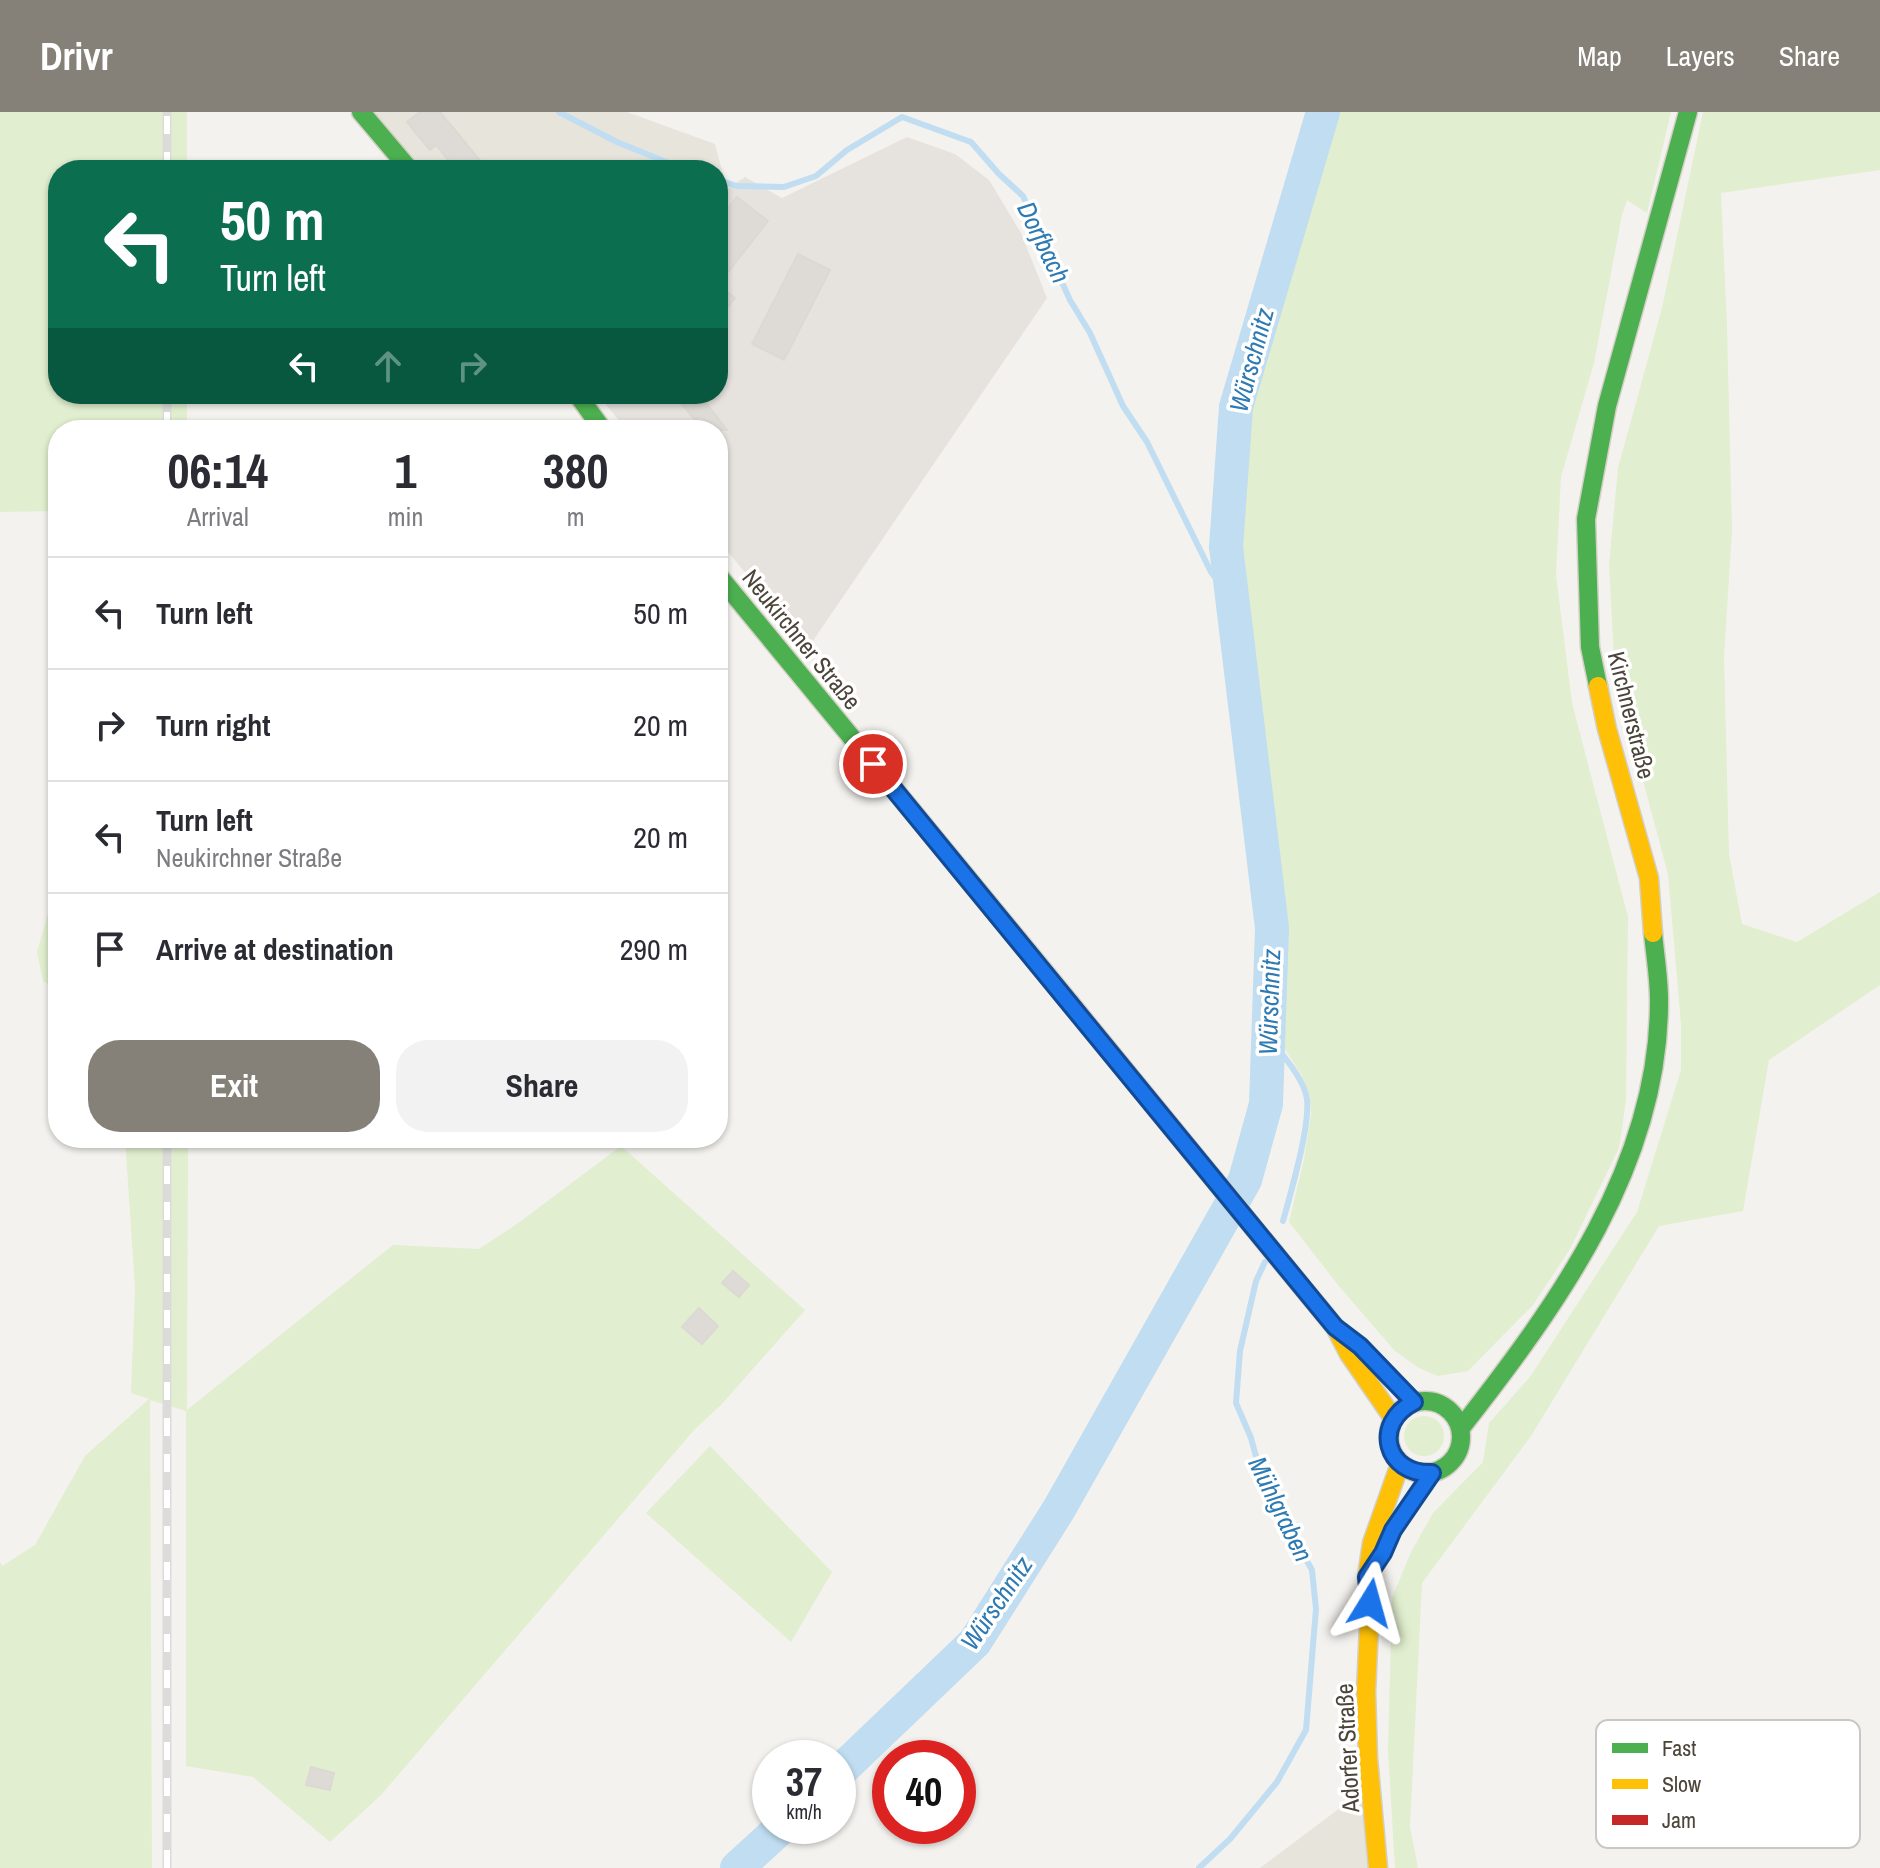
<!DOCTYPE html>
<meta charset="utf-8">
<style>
:root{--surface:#fff;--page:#f2f2f3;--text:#2b2b33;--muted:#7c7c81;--line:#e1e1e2;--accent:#868178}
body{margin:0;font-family:"Archivo Narrow",sans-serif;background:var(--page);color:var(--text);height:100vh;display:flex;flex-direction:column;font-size:30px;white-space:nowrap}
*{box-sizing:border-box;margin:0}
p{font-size:26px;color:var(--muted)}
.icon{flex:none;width:44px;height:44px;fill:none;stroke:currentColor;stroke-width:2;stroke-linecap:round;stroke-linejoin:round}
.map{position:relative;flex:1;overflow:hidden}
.panel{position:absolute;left:48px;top:308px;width:680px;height:728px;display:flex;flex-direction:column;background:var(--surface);border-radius:32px;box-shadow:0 2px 6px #0004}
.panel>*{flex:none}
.banner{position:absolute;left:48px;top:48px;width:680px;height:244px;border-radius:32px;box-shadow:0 2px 6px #0004;background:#0b6e4f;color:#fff;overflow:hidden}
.speed{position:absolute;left:752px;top:1628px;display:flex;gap:16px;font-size:40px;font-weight:700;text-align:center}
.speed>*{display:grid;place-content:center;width:104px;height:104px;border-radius:50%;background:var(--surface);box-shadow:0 2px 6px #0004;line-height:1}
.speed small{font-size:20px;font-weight:400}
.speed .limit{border:12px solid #d22;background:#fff;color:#111}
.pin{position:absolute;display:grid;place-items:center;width:68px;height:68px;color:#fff;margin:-34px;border:4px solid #fff;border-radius:50%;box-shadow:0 2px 8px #0007}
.me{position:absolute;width:88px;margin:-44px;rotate:8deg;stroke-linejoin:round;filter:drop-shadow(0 0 6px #0008)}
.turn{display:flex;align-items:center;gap:28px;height:168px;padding:0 40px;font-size:36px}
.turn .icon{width:104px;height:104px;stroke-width:2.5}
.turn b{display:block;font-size:56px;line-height:68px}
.lanes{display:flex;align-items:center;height:76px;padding:0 40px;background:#0003;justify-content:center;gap:40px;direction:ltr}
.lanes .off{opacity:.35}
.eta{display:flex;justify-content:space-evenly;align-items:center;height:136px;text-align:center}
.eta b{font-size:48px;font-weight:700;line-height:56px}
.button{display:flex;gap:16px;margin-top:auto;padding:16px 40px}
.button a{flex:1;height:92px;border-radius:32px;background:var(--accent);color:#fff;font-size:32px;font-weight:700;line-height:92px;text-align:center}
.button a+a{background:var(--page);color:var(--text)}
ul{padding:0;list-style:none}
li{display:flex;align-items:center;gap:24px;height:112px;padding:0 40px;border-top:2px solid var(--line)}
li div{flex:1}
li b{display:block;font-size:30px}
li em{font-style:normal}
header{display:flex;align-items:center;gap:48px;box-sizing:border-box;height:112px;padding:0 40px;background:var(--accent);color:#fff}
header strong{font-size:38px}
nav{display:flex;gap:44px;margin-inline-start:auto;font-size:28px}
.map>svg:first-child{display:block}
</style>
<header>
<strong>Drivr</strong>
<nav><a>Map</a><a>Layers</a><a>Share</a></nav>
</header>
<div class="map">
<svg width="1880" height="1756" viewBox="0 0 1880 1756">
<rect width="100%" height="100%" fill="#f4f2ee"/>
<g fill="#e7e4dc">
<path d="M363 0H627L715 32 727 77 718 88V58H413Z"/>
<path d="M1360 1681 1374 1756H1260Z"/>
</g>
<path fill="#e6e2de" d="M907 25 955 42 989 68 1021 121 1047 186 808 536 718 428V318H627L597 282H718V88L727 77 745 65 782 86Z"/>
<g fill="#e1eecf">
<path d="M0 0H187V58H58V282H187V318H58V399L0 400Z"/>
<path d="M1328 0H1671L1647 101 1627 88 1622 103 1594 251 1561 365 1556 463 1572 591 1628 805 1626 988 1619 1036 1570 1137 1533 1193 1468 1259 1438 1264 1419 1256 1395 1239 1338 1173 1289 1110 1304 1047 1311 1002 1310 985 1301 962 1277 925 1272 778 1230 435 1240 296Z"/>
<path d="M1703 0H1880V58L1721 81 1727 214 1732 419 1724 544 1729 742 1742 812 1797 830 1880 780V873L1769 948 1743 1099 1659 1114 1531 1324 1422 1471 1410 1715 1418 1756H1395L1388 1637 1392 1486 1411 1440 1433 1401 1483 1350 1489 1311 1530 1265 1637 1100 1681 958V912L1668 762 1615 564 1609 453 1618 356 1662 196Z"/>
<path d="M58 766V878L43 869 37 840Z"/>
<path d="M125 1026H188L187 1298 393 1133 479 1137 517 1112 621 1034 805 1198 721 1293 694 1318 381 1683 330 1730 253 1665 186 1654V1299L150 1288 152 1756H0V1449L2 1454 35 1433 85 1344 149 1287 131 1281 135 1176Z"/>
<circle cx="1424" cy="1324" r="20"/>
<path d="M710 1334 832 1460 791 1530 646 1401Z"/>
</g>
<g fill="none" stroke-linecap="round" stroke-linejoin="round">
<g stroke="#c0ddf1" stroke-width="6">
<path d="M559 0 617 30 686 58"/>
<path d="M718 68 737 74 784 75 816 64 847 38 902 5 971 30 999 62 1023 84 1070 188 1090 221 1123 294 1147 330 1211 460 1232 486"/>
<path d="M1268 924C1281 942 1303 964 1307 987 1310 1015 1291 1080 1283 1109"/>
<path d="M1199 1756 1230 1727 1277 1670 1306 1618 1316 1497 1312 1458 1263 1370 1251 1326 1236 1291 1240 1239 1256 1169 1265 1150"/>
</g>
<g stroke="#c0ddf1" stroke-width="34">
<path d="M838 1661 975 1530 1059 1397 1245 1068 1266 992 1272 816 1226 435 1236 295 1323 0"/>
<path d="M737 1756 783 1714"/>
</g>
</g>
<g fill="#dedbd6" stroke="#dcd9d4" stroke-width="2">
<path d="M420 0H440L488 58H456L436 33 430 38 407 10Z"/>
<path d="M737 85 768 109 718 173 735 186 718 208V109Z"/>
<path d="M798 142 830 158 784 248 752 232Z"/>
<path d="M674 282H699L727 318H703Z"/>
<path d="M733 1159 749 1173 739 1185 722 1171Z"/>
<path d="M699 1196 718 1214 702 1232 682 1215Z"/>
<path d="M311 1655 334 1661 330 1678 306 1673Z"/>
</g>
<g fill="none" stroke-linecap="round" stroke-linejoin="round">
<g stroke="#d3cfc5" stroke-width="21">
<g id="fast">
<path d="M361 0 410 58"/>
<path d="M577 282 603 318"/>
<path d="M718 463 1070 891"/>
<path d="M1598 574 1590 535 1586 407 1607 294 1688 0"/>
<circle cx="1425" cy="1325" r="36"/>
<path d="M1461 1316C1558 1192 1660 1052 1659 888 1659 866 1655 843 1653 821"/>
</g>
</g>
<g stroke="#d3cfc5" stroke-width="21">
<g id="slow">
<path d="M1598 574 1607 617 1649 766 1653 821"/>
<path d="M1275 1142 1335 1215 1349 1242 1393 1306"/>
<path d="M1378 1756 1368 1646 1366 1580 1370 1491 1367 1465 1372 1431 1400 1352"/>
</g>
</g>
<g stroke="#d3cfc5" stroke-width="21">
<path id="jam" d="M1070 891 1275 1142"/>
</g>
<use href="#fast" stroke="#4caf50" stroke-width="18"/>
<use href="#slow" stroke="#ffc107" stroke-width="18"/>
<use href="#jam" stroke="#c62828" stroke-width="18"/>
<g stroke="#dbdbda" stroke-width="9">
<g id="rail">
<path d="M167 58V0"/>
<path d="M167 318V282"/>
<path d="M167 1756V1026"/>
</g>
</g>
<use href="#rail" stroke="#fff" stroke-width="6" stroke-dasharray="18" stroke-linecap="butt"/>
</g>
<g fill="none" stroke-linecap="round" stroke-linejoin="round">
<g stroke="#114b97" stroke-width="20">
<path id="route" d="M873 652 1335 1215 1360 1234 1414 1290C1372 1311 1385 1363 1432 1361L1393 1418 1383 1441 1367 1465 1370 1491"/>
</g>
<use href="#route" stroke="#1a73e8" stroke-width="14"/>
</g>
<g text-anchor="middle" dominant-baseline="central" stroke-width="7" stroke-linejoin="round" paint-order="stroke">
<g font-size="24" fill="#4b4439" stroke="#fff">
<text transform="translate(802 527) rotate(51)">Neukirchner Straße</text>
<text transform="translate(1632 603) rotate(76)">Kirchnerstraße</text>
<text transform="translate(1347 1636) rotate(-93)">Adorfer Straße</text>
</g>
<g font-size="26" font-style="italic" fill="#2e7ab2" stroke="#fff">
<text transform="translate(1044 130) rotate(64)">Dorfbach</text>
<text transform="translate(1251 248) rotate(-75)">Würschnitz</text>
<text transform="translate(1269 890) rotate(-88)">Würschnitz</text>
<text transform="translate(1281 1397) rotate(64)">Mühlgraben</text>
<text transform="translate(996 1491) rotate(-56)">Würschnitz</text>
</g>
</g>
<rect x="1596" y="1608" width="264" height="128" rx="12" fill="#fff" stroke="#c9c7c4" stroke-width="2"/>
<rect x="1612" y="1631" width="36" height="10" fill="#4caf50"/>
<rect x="1612" y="1667" width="36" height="10" fill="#ffc107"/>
<rect x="1612" y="1703" width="36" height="10" fill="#c62828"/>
<g font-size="22" fill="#4b4439">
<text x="1662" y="1644">Fast</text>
<text x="1662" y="1680">Slow</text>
<text x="1662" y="1716">Jam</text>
</g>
</svg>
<div class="speed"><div>37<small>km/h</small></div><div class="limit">40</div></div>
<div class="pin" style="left:873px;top:652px;background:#d93025"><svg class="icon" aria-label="arrive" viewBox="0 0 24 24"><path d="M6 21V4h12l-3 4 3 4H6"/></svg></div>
<svg class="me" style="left:1370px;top:1491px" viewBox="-20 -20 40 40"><path d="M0-17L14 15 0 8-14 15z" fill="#1a73e8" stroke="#fff" stroke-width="4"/></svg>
<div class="banner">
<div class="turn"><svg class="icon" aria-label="left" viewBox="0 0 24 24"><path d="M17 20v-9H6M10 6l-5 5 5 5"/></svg><div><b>50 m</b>Turn left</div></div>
<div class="lanes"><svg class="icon" aria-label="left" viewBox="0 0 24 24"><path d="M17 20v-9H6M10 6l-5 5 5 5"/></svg><svg class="icon off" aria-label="ahead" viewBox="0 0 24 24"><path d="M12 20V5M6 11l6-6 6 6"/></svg><svg class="icon off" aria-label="right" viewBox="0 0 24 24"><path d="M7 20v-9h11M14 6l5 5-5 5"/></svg></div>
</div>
<section class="panel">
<div class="eta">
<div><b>06:14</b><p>Arrival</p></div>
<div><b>1</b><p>min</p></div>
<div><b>380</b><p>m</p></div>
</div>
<ul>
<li><svg class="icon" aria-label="left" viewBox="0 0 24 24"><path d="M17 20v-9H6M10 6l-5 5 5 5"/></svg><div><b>Turn left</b></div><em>50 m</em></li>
<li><svg class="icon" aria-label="right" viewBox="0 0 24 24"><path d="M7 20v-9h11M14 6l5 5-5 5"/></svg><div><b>Turn right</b></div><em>20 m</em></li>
<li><svg class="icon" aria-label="left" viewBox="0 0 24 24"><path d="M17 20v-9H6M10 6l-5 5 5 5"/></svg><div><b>Turn left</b><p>Neukirchner Straße</p></div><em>20 m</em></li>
<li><svg class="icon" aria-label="arrive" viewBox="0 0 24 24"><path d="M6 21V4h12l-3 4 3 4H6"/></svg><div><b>Arrive at destination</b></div><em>290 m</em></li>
</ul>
<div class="button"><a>Exit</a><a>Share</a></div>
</section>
</div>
